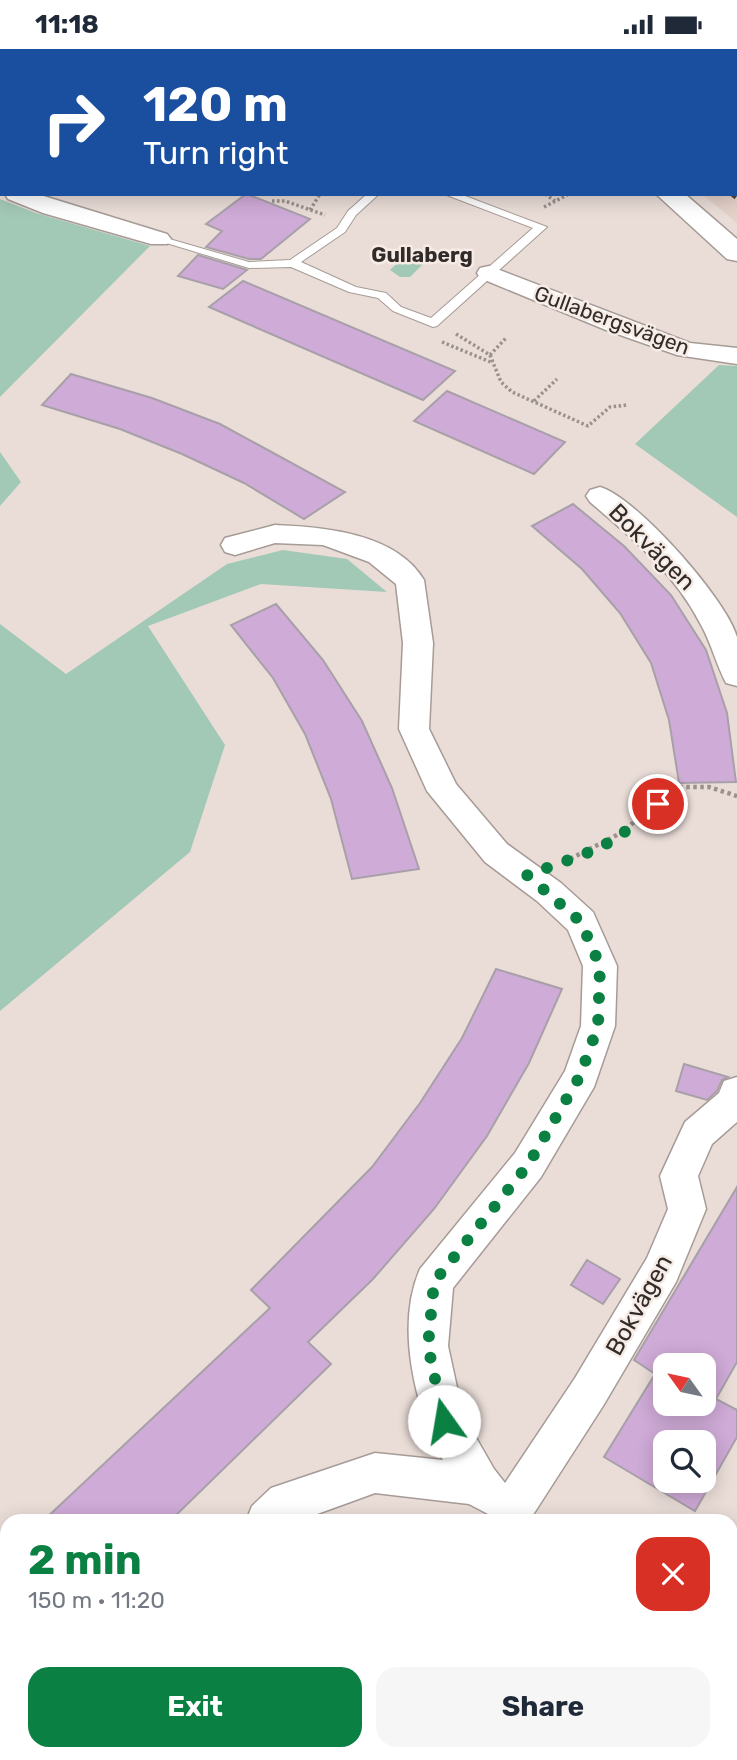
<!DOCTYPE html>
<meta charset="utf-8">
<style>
:root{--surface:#fff;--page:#f6f6f7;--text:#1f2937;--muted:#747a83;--accent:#0b8043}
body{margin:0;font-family:Rubik,sans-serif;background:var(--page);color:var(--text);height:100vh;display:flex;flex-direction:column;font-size:26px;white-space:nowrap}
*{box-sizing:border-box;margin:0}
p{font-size:23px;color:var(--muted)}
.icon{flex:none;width:38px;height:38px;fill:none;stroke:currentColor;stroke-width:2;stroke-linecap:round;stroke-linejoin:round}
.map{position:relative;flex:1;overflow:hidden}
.details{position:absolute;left:0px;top:1465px;width:738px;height:247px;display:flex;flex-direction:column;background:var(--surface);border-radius:21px 21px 0 0;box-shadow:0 4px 18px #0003}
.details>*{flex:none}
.banner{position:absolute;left:0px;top:0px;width:738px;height:147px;box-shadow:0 4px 18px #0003;background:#1a4fa0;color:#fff;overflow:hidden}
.needle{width:46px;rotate:303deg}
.fabs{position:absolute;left:653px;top:1304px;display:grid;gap:14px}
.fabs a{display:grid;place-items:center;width:63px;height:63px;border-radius:14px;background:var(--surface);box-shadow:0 4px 18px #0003;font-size:35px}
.pin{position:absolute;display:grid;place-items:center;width:60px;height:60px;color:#fff;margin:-30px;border:4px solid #fff;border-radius:50%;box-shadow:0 2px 7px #0007}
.me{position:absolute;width:77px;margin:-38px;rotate:347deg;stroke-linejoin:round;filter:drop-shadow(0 0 5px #0008)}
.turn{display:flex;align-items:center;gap:24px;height:147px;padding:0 28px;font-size:32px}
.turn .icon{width:91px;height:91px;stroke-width:2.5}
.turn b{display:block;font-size:49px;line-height:60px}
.round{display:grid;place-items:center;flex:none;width:74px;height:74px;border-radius:21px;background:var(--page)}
.headline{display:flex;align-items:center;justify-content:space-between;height:119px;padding:0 28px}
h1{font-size:42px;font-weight:700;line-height:52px;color:var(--accent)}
.action{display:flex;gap:14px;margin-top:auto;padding:14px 28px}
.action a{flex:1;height:80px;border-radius:21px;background:var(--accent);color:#fff;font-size:28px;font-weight:700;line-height:80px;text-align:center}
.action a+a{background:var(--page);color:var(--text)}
.status{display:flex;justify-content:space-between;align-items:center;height:49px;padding:0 35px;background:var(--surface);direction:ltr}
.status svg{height:19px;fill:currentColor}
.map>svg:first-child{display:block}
</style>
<div class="status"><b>11:18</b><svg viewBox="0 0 49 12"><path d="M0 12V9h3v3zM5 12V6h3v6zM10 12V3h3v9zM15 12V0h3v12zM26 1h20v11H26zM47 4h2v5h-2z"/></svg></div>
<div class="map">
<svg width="737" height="1711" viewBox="0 0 737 1711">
<rect width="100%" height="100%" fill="#eaddd8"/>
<g fill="#e4d1c8">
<path d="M474 0H724L727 2H477Z"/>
<path d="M737 7V174L702 145H737Z"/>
</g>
<g fill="#a2c8b6">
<path d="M0 150 36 164 150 197 0 348Z"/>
<path d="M407 205 427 211 410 228H400L390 221Z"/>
<path d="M719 316 737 317V468L635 395Z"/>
<path d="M0 403 21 433 0 457Z"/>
<path d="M283 501 347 510 387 543 261 535 148 577 225 696 190 803 0 962V575L66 625 227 515Z"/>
</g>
<g fill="#cfabd7" stroke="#a8a0a9" stroke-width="2" fill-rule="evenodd">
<path d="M246 145H247L310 170 261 210H249L206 198 222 182 206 175Z"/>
<path d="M198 206 247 221 223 240 178 227Z"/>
<path d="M243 232 455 322 423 351 209 258Z"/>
<path d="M71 325 152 349 220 375 345 443 304 470 244 434 182 405 120 380 42 356Z"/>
<path d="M447 342 565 393 534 425 414 372Z"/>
<path d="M573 455 624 497 671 546 706 601 727 664 736 733 679 734 669 671 651 614 620 564 582 520 532 477Z"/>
<path d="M276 555 323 611 362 672 392 739 419 820 352 830 331 750 305 685 273 629 231 576Z"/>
<path d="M496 920 562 940 529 1014 487 1087 434 1160 373 1230 308 1293 331 1315 170 1472H43L270 1259 251 1241 372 1118 420 1054 462 989Z"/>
<path d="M684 1015 728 1028 722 1031 717 1042 707 1051 676 1042Z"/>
<path d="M737 1138V1313L716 1350 737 1361V1388L695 1462 604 1408 655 1325 634 1311ZM665 1316H704V1354H665ZM665 1393H704V1432H665Z"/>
<path d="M587 1211 620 1230 603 1255 571 1236Z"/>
</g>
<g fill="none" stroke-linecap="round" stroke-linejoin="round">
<g stroke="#a69b96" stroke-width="2">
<g id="lane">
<path d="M0 73H2L0 80Z"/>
<path d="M367 145H379L356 166 345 183 301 213 356 238 386 244 401 258 431 269 533 179 444 145H460L547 178 437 277 433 278 393 262 378 249 349 243 291 218 249 219 153 190 159 187 249 213 290 211 337 179 348 162Z"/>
<path d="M7 1665V1687L0 1688V1666Z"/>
<path d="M17 1704H42L39 1711H14Z"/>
</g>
</g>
<g stroke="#a69b96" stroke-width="3">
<g id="street">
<path d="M20 0H43L19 2Z"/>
<path d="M0 9H2L0 22Z"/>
<path d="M5 145H37L167 185 171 190 167 195H151L43 164 8 150Z"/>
<path d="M489 217 690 294 737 299V315L677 306 606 281 480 229 477 224 480 219Z"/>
<path d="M600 438C636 448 727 551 737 588 737 602 737 622 737 637L726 634C716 615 711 593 700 574 675 525 631 488 590 453L586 447 590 441Z"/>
<path d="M275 476C324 478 396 484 424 531L433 594 429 680 456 735 507 795 561 834 593 863 617 917 615 977 594 1038 541 1128 453 1239 448 1297 463 1366 494 1420 505 1434 575 1329 647 1209 668 1160 660 1127 685 1073 719 1044 724 1032 737 1028V1073L712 1095 698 1127 706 1160 676 1233 603 1357 529 1472H491L488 1465 469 1455 375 1444 298 1472H246L252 1457 271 1439 375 1404 443 1411C415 1359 395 1277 420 1220L515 1104 565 1022 581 977 583 917 568 881 537 852 485 813 427 742 399 680 403 594 396 535 369 513 323 496 275 494 235 506 225 503 221 496 225 489Z"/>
<path d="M48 1704H93L91 1711H45Z"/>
<path d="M568 1704H614L613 1711H567Z"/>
</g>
</g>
<g stroke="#a69b96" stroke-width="3">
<g id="secondary">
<path d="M419 0H446L447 2H420Z"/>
<path d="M656 145H685L737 190V212L727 210Z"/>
</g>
</g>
<g stroke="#9a918d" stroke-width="3.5" stroke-dasharray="2.5 2.5" stroke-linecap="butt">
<path d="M545 145 555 152"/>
<path d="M272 152H285L325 166"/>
<path d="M544 158 569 145"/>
<path d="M310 161 320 145"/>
<path d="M456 285 490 306 501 333 512 343 588 377 610 358 627 356"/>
<path d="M442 293 493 314"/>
<path d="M490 306 506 289"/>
<path d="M534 352 557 330"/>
</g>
<path stroke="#9a918d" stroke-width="4.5" stroke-dasharray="3.5 3.5" stroke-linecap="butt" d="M564 813 623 783 672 738H709L737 747"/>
<g stroke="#9a918d" stroke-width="5" stroke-dasharray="4.5 4.5" stroke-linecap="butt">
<path d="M732 1552 737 1554"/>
<path d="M274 1704 276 1711"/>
</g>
<use href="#lane" fill="#fff" fill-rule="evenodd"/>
<use href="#street" fill="#fff" fill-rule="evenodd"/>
<use href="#secondary" fill="#fff" fill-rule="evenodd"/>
<g stroke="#494341" stroke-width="3.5" stroke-dasharray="6 6" stroke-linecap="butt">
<path d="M511 0 514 2"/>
<path d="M547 0 550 2"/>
<path d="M571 0 574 2"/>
<path d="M596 0 599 2"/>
<path d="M649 0 651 2"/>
<path d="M731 145 737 150"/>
</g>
</g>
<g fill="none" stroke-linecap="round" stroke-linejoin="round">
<path stroke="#0b8043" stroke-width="12" stroke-dasharray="0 21.6" d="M444 1372 428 1297 434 1233 528 1116 580 1027 598 977 600 917 581 873 527 826 583 806 616 790 658 755"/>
</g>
<g text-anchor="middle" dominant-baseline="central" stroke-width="5" stroke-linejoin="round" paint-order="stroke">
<g font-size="21" font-weight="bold" fill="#312c2a" stroke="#f7ebe5">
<text x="422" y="205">Gullaberg</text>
</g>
<g font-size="21" fill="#312c2a" stroke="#f7ebe5">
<text transform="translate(612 271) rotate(20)">Gullabergsvägen</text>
</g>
<g font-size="24" fill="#312c2a" stroke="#f7ebe5">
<text transform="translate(652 498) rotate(45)">Bokvägen</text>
<text transform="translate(639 1256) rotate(-61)">Bokvägen</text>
</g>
</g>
</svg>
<div class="fabs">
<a><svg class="needle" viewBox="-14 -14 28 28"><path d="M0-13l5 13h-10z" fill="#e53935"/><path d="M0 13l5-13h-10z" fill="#747a83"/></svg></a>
<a><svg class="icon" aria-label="search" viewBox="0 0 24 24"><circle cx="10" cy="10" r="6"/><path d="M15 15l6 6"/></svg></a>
</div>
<div class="pin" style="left:658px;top:755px;background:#d93025"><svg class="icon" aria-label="arrive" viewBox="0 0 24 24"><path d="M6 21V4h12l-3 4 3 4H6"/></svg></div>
<svg class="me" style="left:444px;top:1372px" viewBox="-20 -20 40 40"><circle r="19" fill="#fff"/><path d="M0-13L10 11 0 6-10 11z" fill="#0b8043"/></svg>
<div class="banner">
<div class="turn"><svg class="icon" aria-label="right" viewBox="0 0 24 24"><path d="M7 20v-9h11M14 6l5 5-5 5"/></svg><div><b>120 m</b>Turn right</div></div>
</div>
<section class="details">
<div class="headline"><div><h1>2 min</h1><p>150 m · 11:20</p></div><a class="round" style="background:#d93025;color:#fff"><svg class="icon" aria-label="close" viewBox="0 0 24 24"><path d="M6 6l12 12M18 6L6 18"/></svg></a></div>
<div class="action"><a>Exit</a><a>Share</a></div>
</section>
</div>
